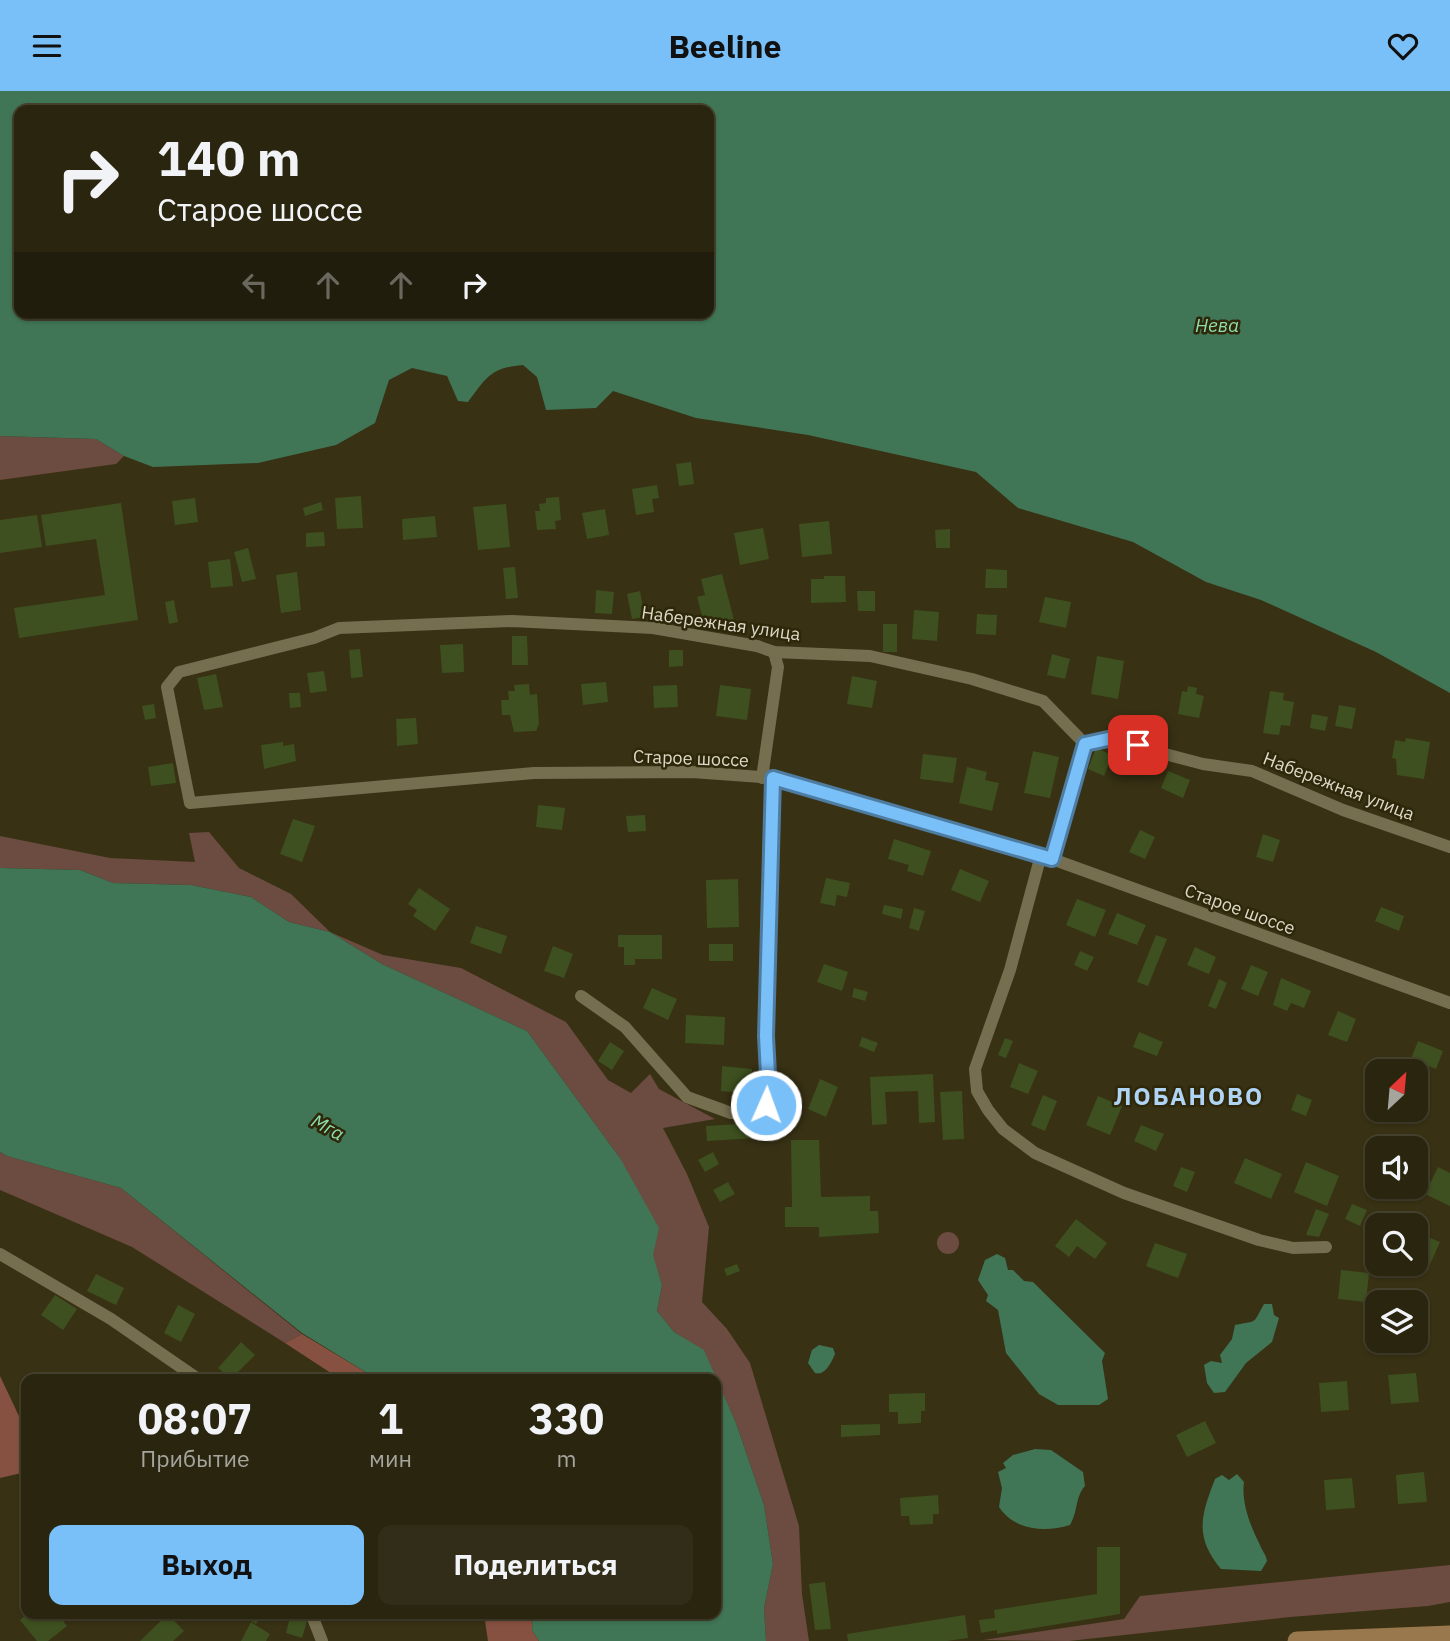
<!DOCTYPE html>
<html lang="ru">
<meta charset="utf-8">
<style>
:root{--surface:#2a250f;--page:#322d18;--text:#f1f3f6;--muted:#a5a59e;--line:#46422f;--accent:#79bff8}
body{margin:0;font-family:"IBM Plex Sans",sans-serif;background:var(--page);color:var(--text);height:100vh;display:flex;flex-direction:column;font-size:26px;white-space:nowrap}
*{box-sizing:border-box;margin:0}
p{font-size:23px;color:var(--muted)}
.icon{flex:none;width:38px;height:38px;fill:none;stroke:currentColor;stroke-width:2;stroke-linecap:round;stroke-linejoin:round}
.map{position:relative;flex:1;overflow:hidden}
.details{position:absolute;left:21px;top:1283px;width:700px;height:245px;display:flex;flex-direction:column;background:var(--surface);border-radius:14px;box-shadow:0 2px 5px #0004,0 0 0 2px var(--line)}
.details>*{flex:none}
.hud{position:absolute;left:14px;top:14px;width:700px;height:214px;border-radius:14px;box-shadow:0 2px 5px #0004,0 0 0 2px var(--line);background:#2a250f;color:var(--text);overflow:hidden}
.needle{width:46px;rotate:26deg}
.fabs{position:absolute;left:1365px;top:968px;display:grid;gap:14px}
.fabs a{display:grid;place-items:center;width:63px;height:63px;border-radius:14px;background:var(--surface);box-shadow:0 2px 5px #0004,0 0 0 2px var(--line);font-size:35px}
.pin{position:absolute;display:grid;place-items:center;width:60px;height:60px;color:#fff;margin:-30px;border-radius:14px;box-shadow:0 4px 10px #0006}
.me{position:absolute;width:77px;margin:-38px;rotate:2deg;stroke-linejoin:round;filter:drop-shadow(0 0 5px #0008)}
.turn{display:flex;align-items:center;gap:24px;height:147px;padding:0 28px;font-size:32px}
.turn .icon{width:91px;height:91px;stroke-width:2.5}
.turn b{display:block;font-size:49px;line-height:60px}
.lanes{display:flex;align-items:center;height:66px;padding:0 28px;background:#0003;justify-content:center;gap:35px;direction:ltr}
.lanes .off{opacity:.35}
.eta{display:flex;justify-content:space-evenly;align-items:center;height:119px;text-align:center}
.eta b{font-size:42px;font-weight:800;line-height:49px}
.button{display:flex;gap:14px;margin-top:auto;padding:14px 28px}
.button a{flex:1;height:80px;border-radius:14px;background:var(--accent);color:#111;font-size:28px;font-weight:800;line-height:80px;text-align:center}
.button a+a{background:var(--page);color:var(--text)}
header{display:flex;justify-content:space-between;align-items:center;height:91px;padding:0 28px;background:var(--accent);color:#111;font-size:32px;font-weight:800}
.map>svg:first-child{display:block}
</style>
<header><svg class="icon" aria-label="menu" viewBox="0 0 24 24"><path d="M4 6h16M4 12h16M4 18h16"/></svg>Beeline<svg class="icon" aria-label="heart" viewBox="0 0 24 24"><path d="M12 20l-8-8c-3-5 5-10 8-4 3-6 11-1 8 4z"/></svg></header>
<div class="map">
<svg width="1450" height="1550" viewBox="0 0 1450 1550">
<rect width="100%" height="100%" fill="#383114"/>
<g fill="#6c4b40">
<path d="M0 345 96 348 124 365 116 373 0 389Z"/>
<path d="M209 741 239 777 291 803 330 841 383 864 461 877 566 931 608 989 631 1002 650 983 659 998 715 1028 663 1037 687 1083 709 1136 702 1211 727 1238 750 1272 799 1435 802 1503 809 1550H766L764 1517 773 1473 764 1414 736 1332 704 1260 674 1241 657 1220 662 1194 620 1067 527 940 382 873 330 841 289 831 251 806 191 794 113 792 80 779 0 777V745L110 767 195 771 189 742Z"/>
<path d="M0 1061 7 1065 121 1097 302 1243 285 1252 132 1156 0 1099Z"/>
<circle cx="948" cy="1152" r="11"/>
<path d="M1450 1474V1511L1428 1515 1290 1526 1069 1550 983 1549 1124 1528 1140 1505Z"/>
</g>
<g fill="#865141">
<path d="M302 1243 377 1288H340L285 1252Z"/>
<path d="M0 1285 26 1340V1381L0 1387Z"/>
<path d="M484 1523H533L532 1539 539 1550H488Z"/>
</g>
<g fill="#407555" fill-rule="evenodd">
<path d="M0 0H1450V602L1376 561 1261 509 1206 491 1133 451 1018 417 976 381 808 344 696 327 613 300 596 317 546 319 537 286 523 274C490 277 487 286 468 311L458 310 447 285 412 277 389 289 375 332 336 354 258 372 153 376 124 365 96 348 0 345ZM19 19H709V222H19Z"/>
<path d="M0 777 80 779 113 792 191 794 251 806 289 831 330 841 382 873 527 940 620 1067 659 1137 653 1164 662 1194 657 1220 674 1241 704 1259 736 1332 764 1414 773 1473 764 1517 766 1550H539L532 1539 533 1523 716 1522V1288H377L302 1242 121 1097 7 1065 0 1061Z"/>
<path d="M997 1163 1005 1167 1008 1179H1013L1024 1190 1033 1191 1105 1262 1102 1270 1108 1308 1099 1314H1058L1039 1303 1006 1262 998 1219 986 1210 988 1204 978 1189 985 1169Z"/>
<path d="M1264 1213H1272L1274 1224 1279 1227 1272 1251 1246 1272 1225 1301 1214 1302 1207 1292 1204 1274 1211 1270 1222 1272 1220 1264 1232 1248 1235 1234C1259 1229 1252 1234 1264 1213Z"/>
<path d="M819 1254 833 1257 835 1263C831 1272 825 1285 815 1282L808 1272 812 1259Z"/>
<path d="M1035 1358 1051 1359 1083 1381 1085 1395C1075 1406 1078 1421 1070 1434 1044 1442 1014 1439 999 1416L1002 1397 998 1381 1006 1377 1003 1372 1013 1364Z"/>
<path d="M1237 1383 1244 1391C1241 1412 1251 1436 1260 1454 1262 1460 1266 1463 1267 1470L1261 1480 1221 1478C1194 1446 1201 1424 1215 1388L1222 1384 1229 1389Z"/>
</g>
<g fill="#3e501f">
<path d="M691 371 694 393 679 395 676 373Z"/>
<path d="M657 394 659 407 652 408 654 421 636 424 632 398Z"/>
<path d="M361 405 363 437 337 438 335 407Z"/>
<path d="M559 406 561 429 555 430 556 438 537 439 535 420H540L539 413 546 412V407Z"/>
<path d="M195 407 198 431 175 434 172 410Z"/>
<path d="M321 411 323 419 305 425 303 417Z"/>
<path d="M121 412 138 529 19 547 14 517 105 504 96 448 46 455 41 424Z"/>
<path d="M506 413 510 456 478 459 473 416Z"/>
<path d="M605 418 609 444 587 448 582 422Z"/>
<path d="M37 424 42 456 0 462V429Z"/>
<path d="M435 425 437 446 403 449 402 428Z"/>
<path d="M829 430 832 463 802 466 799 433Z"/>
<path d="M763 437 769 468 740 474 734 442Z"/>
<path d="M950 438V457H936L935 439Z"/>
<path d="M324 441 325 455 306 456V442Z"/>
<path d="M248 457 256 488 242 491 234 461Z"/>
<path d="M230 468 233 495 211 497 208 471Z"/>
<path d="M515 476 518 507 506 508 503 477Z"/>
<path d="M986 478 1007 479V497H985Z"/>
<path d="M297 481 301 519 281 522 276 484Z"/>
<path d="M722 483 734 529 713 535 711 527 703 529 697 506 705 504 701 488Z"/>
<path d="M824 485H845L846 511 811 512V488H824Z"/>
<path d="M596 499 614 501 612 523 595 522Z"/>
<path d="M640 500 645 526 632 528 627 503Z"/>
<path d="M857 500H875V520H858Z"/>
<path d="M1045 506 1071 511 1066 537 1039 531Z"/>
<path d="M174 509 178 531 169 533 165 511Z"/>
<path d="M914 519 939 521 937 550 912 548Z"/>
<path d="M977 523 997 524 996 544 976 543Z"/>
<rect x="883" y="533" width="14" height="28"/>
<path d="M512 545H527L528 574H512Z"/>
<path d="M463 553 464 581 442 582 440 554Z"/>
<path d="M360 558 363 586 351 587 349 559Z"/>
<path d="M669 559H683V575L669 576Z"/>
<path d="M1052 563 1070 568 1065 588 1047 584Z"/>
<path d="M1097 565 1124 570 1118 608 1091 603Z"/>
<path d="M324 580 327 600 310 602 307 582Z"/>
<path d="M216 583 223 616 204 619 197 587Z"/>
<path d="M852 585 877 590 872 617 847 613Z"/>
<path d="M606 591 608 611 583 614 581 593Z"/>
<path d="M529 593 530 604 537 603 539 633 536 640 514 641 510 624H502L501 609H509L508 600H515L514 594Z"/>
<path d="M677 594 678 616 654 617 653 595Z"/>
<path d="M720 594 751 598 747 629 716 625Z"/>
<path d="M1188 595 1197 597 1196 603 1204 605 1199 627 1178 623 1182 600 1187 601Z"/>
<path d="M1270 600 1284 602 1283 609 1294 611 1290 635 1281 634 1279 644 1263 642Z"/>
<path d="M289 602H300L301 616 290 617Z"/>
<path d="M154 613 156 627 145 629 142 615Z"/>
<path d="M1339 614 1356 617 1352 638 1335 635Z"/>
<path d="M1312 623 1328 626 1325 640 1310 637Z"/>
<path d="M416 627 418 653 397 655 396 628Z"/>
<path d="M1406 647 1430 651 1424 688 1397 684 1396 668 1392 667 1395 649 1405 651Z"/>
<path d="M283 651V655L294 653 296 670 264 678 261 654Z"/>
<path d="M1096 657 1112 664 1104 685 1088 678Z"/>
<path d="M1033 660 1059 666 1050 707 1024 702Z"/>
<path d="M923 663 957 667 953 692 920 688Z"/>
<path d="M173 672 176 692 151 695 148 676Z"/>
<path d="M967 676 987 681 985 689 999 692 992 720 959 712Z"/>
<path d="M1168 680 1190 689 1183 707 1161 697Z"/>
<path d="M538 714 565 717 562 739 536 736Z"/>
<path d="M645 724 646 740 628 741 626 725Z"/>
<path d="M293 728 315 735 302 771 280 763Z"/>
<path d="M1140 739 1155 746 1145 768 1129 761Z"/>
<path d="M1263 743 1280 749 1273 771 1256 766Z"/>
<path d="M894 748 931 760 923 785 907 780 909 774 888 768Z"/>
<path d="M960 778 989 790 980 811 951 799Z"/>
<path d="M826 787 850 792 847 806 837 804 835 815 820 812Z"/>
<path d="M738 788 739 836 707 837 706 789Z"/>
<path d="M419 797 450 818 435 840 413 825 417 819 408 813Z"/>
<path d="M1077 808 1106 819 1095 846 1066 834Z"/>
<path d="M884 814 903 818 901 828 882 823Z"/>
<path d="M1381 816 1404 825 1399 840 1375 830Z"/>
<path d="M914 817 925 820 919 840 909 837Z"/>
<path d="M1117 822 1146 834 1137 854 1108 843Z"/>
<path d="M476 835 507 845 501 863 470 852Z"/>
<path d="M618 844H662V868H635V874H624V856H618Z"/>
<path d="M1156 844 1167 848 1148 895 1137 891Z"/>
<rect x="709" y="853" width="24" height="17"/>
<path d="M553 855 573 863 564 887 544 880Z"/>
<path d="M1195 856 1216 866 1209 883 1187 874Z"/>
<path d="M1080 860 1094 866 1087 880 1074 874Z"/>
<path d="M824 873 848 881 842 900 817 891Z"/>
<path d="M1251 874 1268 881 1258 905 1241 898Z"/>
<path d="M1281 887 1311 900 1304 917 1291 912 1287 920 1273 914Z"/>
<path d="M1219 888 1227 892 1216 918 1208 915Z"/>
<path d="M652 897 677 908 668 929 643 917Z"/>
<path d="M854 897 868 901 865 910 852 906Z"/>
<path d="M1338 920 1356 928 1347 951 1328 944Z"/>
<path d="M686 924 725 926 724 954 685 952Z"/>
<path d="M1139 941 1163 951 1157 965 1133 956Z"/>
<path d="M862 946 878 952 874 961 859 955Z"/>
<path d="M1005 947 1013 950 1006 967 998 964Z"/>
<path d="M1418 950 1443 960 1436 978 1411 968Z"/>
<path d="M610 951 624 960 612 979 598 970Z"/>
<path d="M1019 972 1038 980 1028 1003 1010 996Z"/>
<path d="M722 975 752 978 750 1003 721 1000Z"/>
<path d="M933 983 935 1031 919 1032 918 1000 885 1001 887 1033 872 1034 870 986Z"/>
<path d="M820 988 838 996 826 1026 808 1018Z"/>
<path d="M962 1000 964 1048 943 1049 940 1001Z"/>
<path d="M1377 1001V1018H1384L1379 1030 1367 1025Z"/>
<path d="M1297 1003 1312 1009 1306 1025 1291 1019Z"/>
<path d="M1043 1004 1057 1010 1045 1040 1031 1034Z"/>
<path d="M1098 1005 1122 1015 1110 1044 1086 1034Z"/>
<path d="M770 1031 771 1046 707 1050 706 1035Z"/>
<path d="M1141 1034 1164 1043 1156 1060 1134 1050Z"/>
<path d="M791 1049H819L821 1106 870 1105V1120H878L879 1142 819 1146V1136H785V1116H792Z"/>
<path d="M713 1061 719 1073 705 1081 698 1069Z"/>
<path d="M1245 1067 1282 1083 1271 1108 1234 1092Z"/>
<path d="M1306 1071 1339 1085 1327 1115 1294 1101Z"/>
<path d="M1181 1076 1195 1081 1187 1101 1173 1095Z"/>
<path d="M1438 1076 1450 1082V1115L1425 1103Z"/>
<path d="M728 1091 735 1103 720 1111 713 1099Z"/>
<path d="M1352 1113 1367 1119 1360 1135 1345 1128Z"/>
<path d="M1316 1118 1329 1123 1319 1146 1306 1144Z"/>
<path d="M1076 1128 1107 1152 1095 1168 1077 1155 1069 1166 1055 1155Z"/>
<path d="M1416 1141 1440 1151 1428 1178 1416 1173Z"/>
<path d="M1155 1152 1187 1163 1178 1187 1146 1175Z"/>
<path d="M737 1173 740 1180 727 1185 724 1178Z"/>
<path d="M1341 1179 1369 1182 1366 1211 1338 1208Z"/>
<path d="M96 1183 124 1197 116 1214 87 1200Z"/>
<path d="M55 1204 77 1218 63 1239 41 1224Z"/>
<path d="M178 1214 195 1223 181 1251 164 1242Z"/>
<path d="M241 1251 255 1264 231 1288 218 1277Z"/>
<path d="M1416 1282 1419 1311 1391 1313 1388 1284Z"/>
<path d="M1347 1290 1349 1319 1321 1321 1319 1292Z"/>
<path d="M925 1302V1320H921V1332L898 1333V1321H889V1303Z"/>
<path d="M1205 1330 1216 1352 1187 1366 1176 1344Z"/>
<path d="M880 1333V1344L841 1346V1334Z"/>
<path d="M1424 1381 1427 1411 1398 1413 1396 1384Z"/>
<path d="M1352 1387 1355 1417 1326 1419 1324 1389Z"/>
<path d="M938 1404 939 1423H933V1433L910 1434 909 1425H901L900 1407Z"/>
<path d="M1097 1456H1120V1523L997 1543V1539L981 1542 979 1529 995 1527 994 1519 1097 1503Z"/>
<path d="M825 1491 831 1538 815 1539 809 1493Z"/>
<path d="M28 1522H57L67 1535 48 1550H37L20 1529Z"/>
<path d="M244 1522H262L256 1533 242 1525Z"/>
<path d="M168 1523 184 1540 173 1550H140Z"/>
<path d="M965 1524 968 1547 947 1550H848L847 1543Z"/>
<path d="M290 1526 307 1530 302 1547 286 1542Z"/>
<path d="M251 1531 270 1543 266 1550H241Z"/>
</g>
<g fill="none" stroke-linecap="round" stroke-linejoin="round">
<g stroke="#756e4f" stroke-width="12">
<path d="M1085 653 1043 610 972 588 870 565 774 561 757 555 653 537 512 530 339 537 314 547 179 581 167 596 190 712 534 682 692 681 773 687 1041 764 1450 912"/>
<path d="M1085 653 1108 648 1203 673 1252 680 1343 719 1450 756"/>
<path d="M762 687 778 576 774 561"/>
<path d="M1041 764 1010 879 975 978 977 1000 988 1019 1003 1038 1035 1062 1124 1102 1259 1149 1293 1157 1326 1156"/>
<path d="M1052 768 1085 653"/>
<path d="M581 905 625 936 687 1006 731 1022 752 1021 766 1014 773 687"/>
<path d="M0 1163 111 1228 198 1288"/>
<path d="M311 1522 322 1550"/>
</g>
<path stroke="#98784c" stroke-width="19" d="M1297 1550 1450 1544"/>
</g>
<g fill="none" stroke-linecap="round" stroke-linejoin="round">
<g stroke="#4f7ca1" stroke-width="18">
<path id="route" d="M766 1014 769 1002 766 945 773 687 1052 768 1085 653 1108 648 1138 654"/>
</g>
<use href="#route" stroke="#79bff8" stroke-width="12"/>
</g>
<g text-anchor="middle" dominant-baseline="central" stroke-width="5" stroke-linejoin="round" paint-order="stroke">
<g font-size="18" fill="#dcd9c8" stroke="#2e270a">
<text transform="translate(721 532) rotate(8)">Набережная улица</text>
<text transform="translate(691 667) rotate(2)">Старое шоссе</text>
<text transform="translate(1339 695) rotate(21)">Набережная улица</text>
<text transform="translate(1240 818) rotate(20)">Старое шоссе</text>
</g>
<g font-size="19" font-style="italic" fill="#8ddeac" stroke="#2e270a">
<text x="1217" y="234">Нева</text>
<text transform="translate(328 1036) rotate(28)">Мга</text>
</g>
<g font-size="24" font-weight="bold" letter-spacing="2" fill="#afd4f4" stroke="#2e270a">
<text x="1189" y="1005">ЛОБАНОВО</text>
</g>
</g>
</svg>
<div class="fabs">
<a><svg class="needle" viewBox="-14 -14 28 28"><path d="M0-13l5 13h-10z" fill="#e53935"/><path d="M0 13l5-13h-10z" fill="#a5a59e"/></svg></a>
<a><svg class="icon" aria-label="sound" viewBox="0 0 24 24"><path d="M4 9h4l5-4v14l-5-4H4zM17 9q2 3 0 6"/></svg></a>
<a><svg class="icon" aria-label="search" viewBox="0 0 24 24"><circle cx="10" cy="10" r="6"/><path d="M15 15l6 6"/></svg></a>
<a><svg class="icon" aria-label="layers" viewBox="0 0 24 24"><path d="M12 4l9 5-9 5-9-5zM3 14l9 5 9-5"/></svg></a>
</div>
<div class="pin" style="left:1138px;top:654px;background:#d93025"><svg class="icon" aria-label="arrive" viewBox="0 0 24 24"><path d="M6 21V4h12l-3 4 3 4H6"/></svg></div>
<svg class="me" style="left:766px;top:1014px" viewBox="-20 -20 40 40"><circle r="17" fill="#79bff8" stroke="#fff" stroke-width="3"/><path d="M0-11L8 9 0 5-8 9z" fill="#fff"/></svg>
<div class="hud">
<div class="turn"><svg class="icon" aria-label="right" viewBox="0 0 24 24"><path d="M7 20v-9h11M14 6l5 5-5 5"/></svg><div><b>140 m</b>Старое шоссе</div></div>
<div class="lanes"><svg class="icon off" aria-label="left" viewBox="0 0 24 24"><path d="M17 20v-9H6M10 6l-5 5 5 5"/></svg><svg class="icon off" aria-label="ahead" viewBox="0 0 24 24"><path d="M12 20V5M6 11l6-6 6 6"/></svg><svg class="icon off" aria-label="ahead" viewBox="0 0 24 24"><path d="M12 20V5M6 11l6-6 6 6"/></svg><svg class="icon" aria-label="right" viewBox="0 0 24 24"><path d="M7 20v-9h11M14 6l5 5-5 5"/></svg></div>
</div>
<section class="details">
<div class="eta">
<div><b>08:07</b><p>Прибытие</p></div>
<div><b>1</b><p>мин</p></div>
<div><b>330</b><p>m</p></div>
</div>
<div class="button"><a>Выход</a><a>Поделиться</a></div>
</section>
</div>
